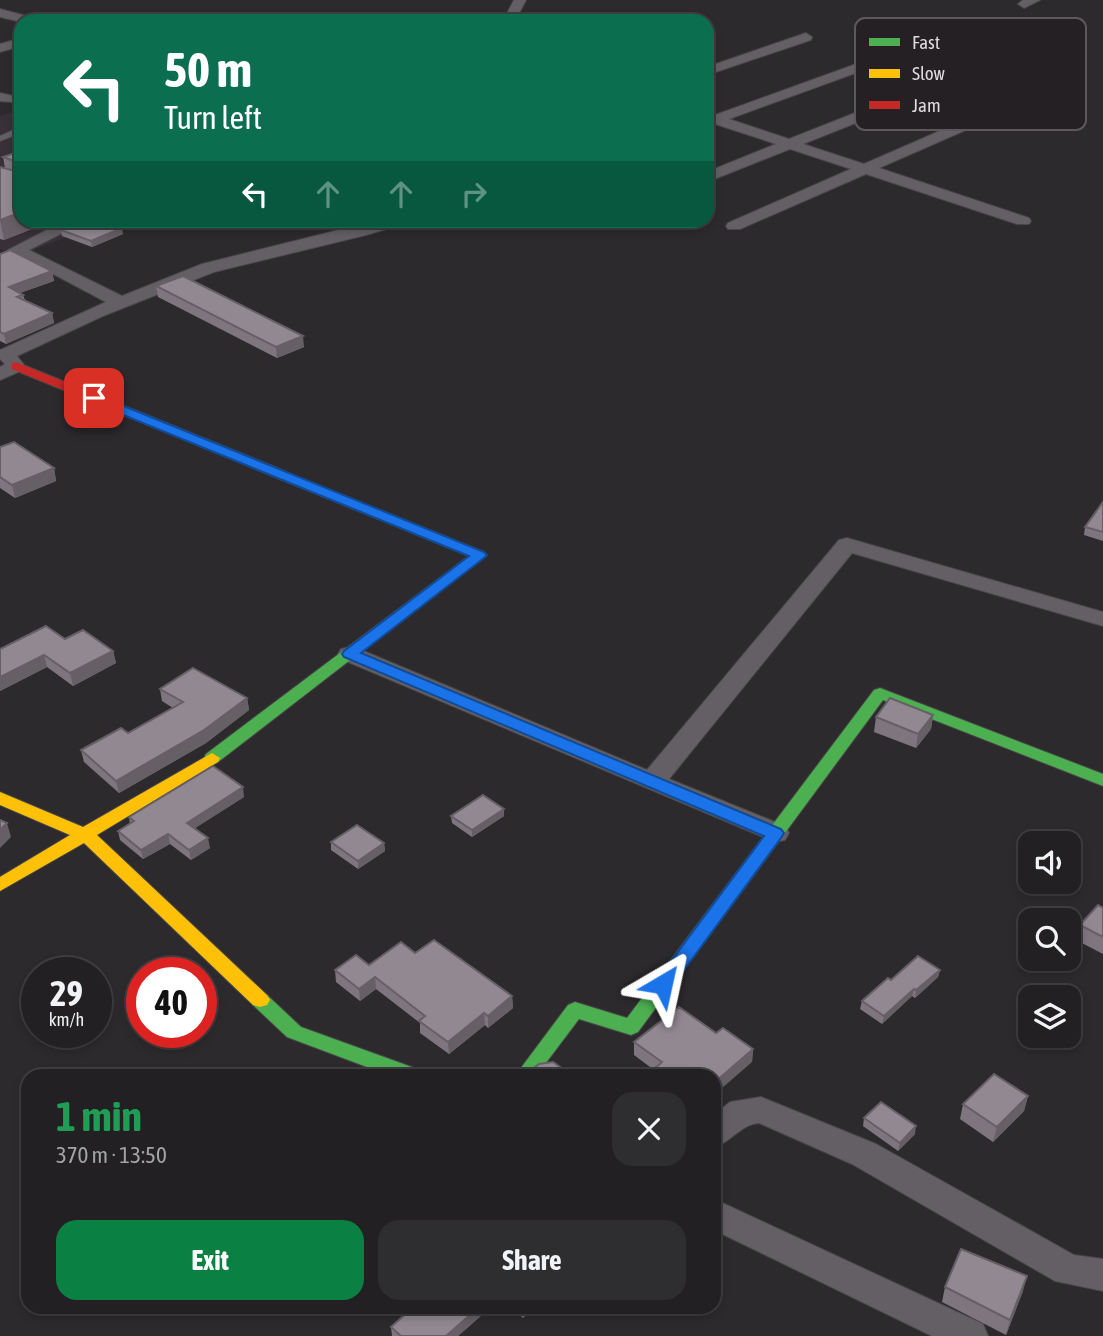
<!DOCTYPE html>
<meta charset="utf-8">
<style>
:root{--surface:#222022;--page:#2e2d2f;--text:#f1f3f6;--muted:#a2a3a5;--line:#3f3e40;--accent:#0b8043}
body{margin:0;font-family:"Asap Condensed",sans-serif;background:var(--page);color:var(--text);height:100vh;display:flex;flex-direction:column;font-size:26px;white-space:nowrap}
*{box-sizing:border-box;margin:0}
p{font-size:23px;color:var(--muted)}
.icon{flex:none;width:38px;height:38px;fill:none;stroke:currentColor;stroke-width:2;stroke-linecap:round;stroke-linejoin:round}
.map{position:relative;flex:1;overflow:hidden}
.side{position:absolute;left:21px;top:1069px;width:700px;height:245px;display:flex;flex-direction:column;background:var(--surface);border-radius:21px;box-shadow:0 4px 10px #0003,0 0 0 2px var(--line)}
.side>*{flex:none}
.banner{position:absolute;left:14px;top:14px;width:700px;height:214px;border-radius:21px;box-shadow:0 4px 10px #0003,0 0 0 2px var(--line);background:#0b6e4f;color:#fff;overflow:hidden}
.controls{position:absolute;left:1018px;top:831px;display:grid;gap:14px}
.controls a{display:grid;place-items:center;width:63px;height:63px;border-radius:14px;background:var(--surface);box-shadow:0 4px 10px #0003,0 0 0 2px var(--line);font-size:35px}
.speed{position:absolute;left:21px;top:957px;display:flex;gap:14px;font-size:35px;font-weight:700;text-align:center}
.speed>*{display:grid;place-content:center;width:91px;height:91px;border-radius:50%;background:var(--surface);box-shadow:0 4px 10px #0003,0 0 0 2px var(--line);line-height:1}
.speed small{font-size:18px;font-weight:400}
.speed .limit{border:10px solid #d22;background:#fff;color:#111}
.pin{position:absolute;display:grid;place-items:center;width:60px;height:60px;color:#fff;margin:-30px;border-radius:14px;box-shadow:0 4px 10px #0006}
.me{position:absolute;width:77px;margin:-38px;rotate:36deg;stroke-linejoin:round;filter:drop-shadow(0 0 5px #0008)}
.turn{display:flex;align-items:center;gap:24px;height:147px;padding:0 35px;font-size:32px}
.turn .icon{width:91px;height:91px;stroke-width:2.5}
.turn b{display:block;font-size:49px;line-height:60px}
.lanes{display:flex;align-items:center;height:66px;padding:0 35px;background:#0003;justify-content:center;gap:35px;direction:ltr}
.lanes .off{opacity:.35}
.round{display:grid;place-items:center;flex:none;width:74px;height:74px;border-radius:21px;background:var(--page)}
.head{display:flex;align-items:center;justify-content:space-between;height:119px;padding:0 35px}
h1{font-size:42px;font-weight:700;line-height:52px;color:#1e9e55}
.cta{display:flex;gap:14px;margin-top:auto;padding:14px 35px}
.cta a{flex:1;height:80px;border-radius:21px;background:var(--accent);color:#fff;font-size:28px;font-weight:700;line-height:80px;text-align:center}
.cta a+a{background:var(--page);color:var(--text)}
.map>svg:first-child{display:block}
</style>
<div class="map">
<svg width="1103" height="1336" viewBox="0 0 1103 1336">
<rect width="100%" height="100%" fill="#2d2a2d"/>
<path fill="#382f38" d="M21 109V220L108 221 18 256 0 249V116Z"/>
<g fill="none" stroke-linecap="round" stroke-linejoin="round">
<g stroke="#484748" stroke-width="2">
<path id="lane" d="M18 128H21V133L0 141V136Z"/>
</g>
<g stroke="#484748" stroke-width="2">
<g id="street">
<path d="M514 0H526L515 21H503Z"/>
<path d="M1023 0H1040L1024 8 1018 4Z"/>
<path d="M0 9 34 18 36 21 21 22 0 17Z"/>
<path d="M806 33 812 37 811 40 707 75V67Z"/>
<path d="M21 38V46L0 52V44Z"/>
<path d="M881 55 886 56V62L729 119 789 139 951 75H961V81L803 144 864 164 1020 96H1030V102L879 168 1029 218 1031 221 1029 224H1017L866 174 740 229H728L726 226 728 223 851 169 790 149 707 182V172L776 144 715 124H707V113L715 115Z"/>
<path d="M0 93 14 96 21 94V103L0 101Z"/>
<path d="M66 220H88L29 250 122 296 202 264 379 220H395L390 228 366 235 214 272 103 316 17 356 25 366 23 370 0 380V367L5 364 0 359V350L106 302 8 250Z"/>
<path d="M847 538 1103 612V626L852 553 669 779 785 826 789 833 785 840 775 842 341 659 338 654 341 649 350 647 359 649 647 770 839 540Z"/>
<path d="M761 1097 876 1144 1074 1255 1103 1259V1291L1055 1281 852 1164 759 1123C742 1124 730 1142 714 1148V1115L730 1102Z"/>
<path d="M714 1199 983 1324 988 1336H932L714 1230Z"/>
</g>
</g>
<g stroke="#484748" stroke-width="2">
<g id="fast">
<path d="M275 468 484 552 486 555 218 762 212 763 204 758 206 754 469 556 270 475 268 472Z"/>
<path d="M880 688 1103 774V786L883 700 638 1032 631 1035 579 1019 536 1076H515L568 1005 575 1002 627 1018 874 690Z"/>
<path d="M260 993 267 995 301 1027 420 1070 423 1076H391L287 1037 253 1005 250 1000 253 995Z"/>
</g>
</g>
<g stroke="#484748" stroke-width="2">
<path id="slow" d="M212 753 220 758 218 762 97 835 267 995 270 1000 267 1005 260 1007 253 1005 84 843 0 891V877L70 835 0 805V792L83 827Z"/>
</g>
<g stroke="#484748" stroke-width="2">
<path id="jam" d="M16 362 280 469 282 472 280 475H270L12 369V363Z"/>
</g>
<use href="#lane" fill="#645f64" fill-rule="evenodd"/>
<use href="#street" fill="#645f64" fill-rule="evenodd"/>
<use href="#fast" fill="#4caf50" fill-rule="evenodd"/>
<use href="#slow" fill="#ffc107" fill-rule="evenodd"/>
<use href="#jam" fill="#c62828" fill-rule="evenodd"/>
</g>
<g fill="#7e757e">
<path d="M21 151V220H59L43 229 37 227 4 240 0 239V167L5 168 3 157Z"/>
<path d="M61 230 123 234 92 247 62 236Z"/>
<path d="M0 254 52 271 54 281 20 293 23 295 25 300 52 313 54 323 6 344 0 341Z"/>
<path d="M156 286 304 347 277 358 158 297Z"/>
<path d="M0 447 54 468 56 481 15 498 0 488Z"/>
<path d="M1103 502V541L1084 535 1085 527Z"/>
<path d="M65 639 113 651 116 663 73 686 47 667 0 691V649Z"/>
<path d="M160 689 247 698 249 710 206 743 119 793 84 762 81 750 128 733 173 708 162 701Z"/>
<path d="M933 715 931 729 916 748 874 732 876 717Z"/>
<path d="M244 797 195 828 210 848 191 860 170 844 143 859 120 840 118 831 130 824 129 817Z"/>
<path d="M451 816H504L472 837 452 823Z"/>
<path d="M331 842 384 843 385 851 358 869 331 850Z"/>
<path d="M1103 908V954L1076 940 1080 925Z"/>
<path d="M415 953 512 996 513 1008 488 1028 485 1025 449 1054 420 1033V1023L376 989 360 1001 336 982 335 970 369 965Z"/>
<path d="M940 970 938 977 915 998 912 996 882 1024 860 1009 862 1001 891 980Z"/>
<path d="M716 1033 753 1049 752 1062 654 1070 634 1055V1042Z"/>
<path d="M1028 1096 1024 1111 993 1142 960 1119 963 1104Z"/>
<path d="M864 1118 915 1134 898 1151 863 1126Z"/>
<path d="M945 1287 1023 1291 1006 1335 942 1302Z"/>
<path d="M397 1307H491L458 1336H392L391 1327 405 1315Z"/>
<path d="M510 1307H535L523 1318Z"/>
</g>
<g fill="#665f66">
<path d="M21 212V220H36L37 227 4 240 0 220Z"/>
<path d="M41 220H59L43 229Z"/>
<path d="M122 228 123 234 92 247 91 241Z"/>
<path d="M52 271 54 281 11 296 9 287Z"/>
<path d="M52 313 54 323 6 344 4 334Z"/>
<path d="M303 336 304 347 277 358 276 347Z"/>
<path d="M54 468 56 481 15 498 12 485Z"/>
<path d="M113 651 116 663 73 686 70 673Z"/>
<path d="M44 655 47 667 0 691V677Z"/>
<path d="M247 698 249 710 206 743 119 793 116 781Z"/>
<path d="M933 715 931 729 916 748 918 734Z"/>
<path d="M243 787 244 797 189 832 187 823Z"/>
<path d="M504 809V816L472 837V830Z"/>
<path d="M7 823 11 837 0 848V830Z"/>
<path d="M168 834 170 844 143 859 141 850Z"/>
<path d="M208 838 210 848 191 860 189 850Z"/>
<path d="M384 843 385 851 358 869V861Z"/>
<path d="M940 970 938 977 915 998 916 990Z"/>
<path d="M375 977 376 989 360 1001 359 989Z"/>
<path d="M914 989 912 996 882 1024 884 1016Z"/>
<path d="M512 996 513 1008 488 1028V1016Z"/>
<path d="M484 1013 485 1025 449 1054 448 1042Z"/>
<path d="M753 1049 752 1062 714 1095V1083Z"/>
<path d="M1028 1096 1024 1111 993 1142 997 1127Z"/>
<path d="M916 1126 915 1134 898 1151 900 1143Z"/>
<path d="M1027 1276 1023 1291 1006 1335 1010 1320Z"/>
<path d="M479 1307H491L458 1336H446Z"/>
<path d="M524 1307H535L523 1318V1308Z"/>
</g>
<g fill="#928892" stroke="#665f66" stroke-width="2">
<path d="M148 19 154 21H139Z"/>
<path d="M21 151V212L0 220V167L19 172 20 163 3 157Z"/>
<path d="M81 220H100L122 228 91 241 61 230Z"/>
<path d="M10 250 52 271 9 287 23 295 17 297 52 313 4 334 0 332V254Z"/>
<path d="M183 276 303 336 276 347 156 286Z"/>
<path d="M14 442 54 468 12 485 0 477V447Z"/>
<path d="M1103 502V532L1085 527Z"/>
<path d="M46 626 65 639 83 630 113 651 70 673 44 655 0 677V649Z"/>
<path d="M193 668 247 698 204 730 116 781 81 750 121 728 128 733 183 702 160 689Z"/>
<path d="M890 698 933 715 918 734 876 717Z"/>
<path d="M213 766 243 787 187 823 208 838 189 850 168 834 141 850 118 831 134 821 129 817Z"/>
<path d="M483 795 504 809 472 830 451 816Z"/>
<path d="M0 820 7 823 0 830Z"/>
<path d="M357 825 384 843 358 861 331 842Z"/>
<path d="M1098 905 1103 908V937L1080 925Z"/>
<path d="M434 940 512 996 488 1016 484 1013 448 1042 419 1021 425 1016 375 977 359 989 335 970 356 955 369 965 401 942 415 953Z"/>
<path d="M918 956 940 970 916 990 914 989 884 1016 862 1001 888 978 891 980Z"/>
<path d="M679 1007 716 1033 723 1028 753 1049 714 1083V1076H646L662 1062 634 1042Z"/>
<path d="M553 1062 573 1076H524L539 1064Z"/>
<path d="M994 1074 1028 1096 997 1127 963 1104Z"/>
<path d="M881 1102 916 1126 900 1143 864 1118Z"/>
<path d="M961 1249 1027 1276 1010 1320 945 1287Z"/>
<path d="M407 1307H479L446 1336H401L391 1327 410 1310Z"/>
</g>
<path fill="#1a73e8" stroke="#114b97" stroke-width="2" d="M94 394 484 552 487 555 484 558 361 653 781 829 784 833 781 838 670 989 663 992 656 989 654 984 764 836 344 657 342 654 344 651 469 556 89 401V395Z"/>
<rect x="855" y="18" width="231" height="112" rx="10" fill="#242024" stroke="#5c585c" stroke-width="2"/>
<rect x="869" y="38" width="31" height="8" fill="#4caf50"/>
<rect x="869" y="69" width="31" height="9" fill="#ffc107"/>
<rect x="869" y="101" width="31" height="8" fill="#c62828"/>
<g font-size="19" fill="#dedbde">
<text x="912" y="49">Fast</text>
<text x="912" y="80">Slow</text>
<text x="912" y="112">Jam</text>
</g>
</svg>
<div class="controls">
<a><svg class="icon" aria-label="sound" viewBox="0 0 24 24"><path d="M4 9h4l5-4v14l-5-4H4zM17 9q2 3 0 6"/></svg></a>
<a><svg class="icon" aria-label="search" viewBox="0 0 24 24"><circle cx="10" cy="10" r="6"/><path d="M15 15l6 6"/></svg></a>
<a><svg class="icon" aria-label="layers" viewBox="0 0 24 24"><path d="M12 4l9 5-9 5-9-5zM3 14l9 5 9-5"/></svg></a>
</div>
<div class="speed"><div>29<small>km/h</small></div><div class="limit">40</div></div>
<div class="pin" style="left:94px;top:398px;background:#d93025"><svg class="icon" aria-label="arrive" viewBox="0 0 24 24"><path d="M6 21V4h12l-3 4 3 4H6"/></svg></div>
<svg class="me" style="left:663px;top:984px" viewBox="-20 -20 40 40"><path d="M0-17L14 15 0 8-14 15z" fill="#1a73e8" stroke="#fff" stroke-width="4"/></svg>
<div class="banner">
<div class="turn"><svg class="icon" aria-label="left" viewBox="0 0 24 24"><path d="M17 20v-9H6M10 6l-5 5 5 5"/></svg><div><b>50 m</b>Turn left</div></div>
<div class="lanes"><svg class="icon" aria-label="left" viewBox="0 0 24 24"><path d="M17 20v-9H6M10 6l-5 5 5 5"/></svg><svg class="icon off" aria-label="ahead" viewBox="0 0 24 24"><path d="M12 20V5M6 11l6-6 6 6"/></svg><svg class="icon off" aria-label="ahead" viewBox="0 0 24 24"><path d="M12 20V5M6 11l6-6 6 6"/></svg><svg class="icon off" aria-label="right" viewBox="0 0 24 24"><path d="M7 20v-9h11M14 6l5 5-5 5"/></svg></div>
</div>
<section class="side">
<div class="head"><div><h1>1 min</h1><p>370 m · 13:50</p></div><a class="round"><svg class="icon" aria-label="close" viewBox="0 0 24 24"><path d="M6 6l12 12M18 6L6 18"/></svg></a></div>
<div class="cta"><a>Exit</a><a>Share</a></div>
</section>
</div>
